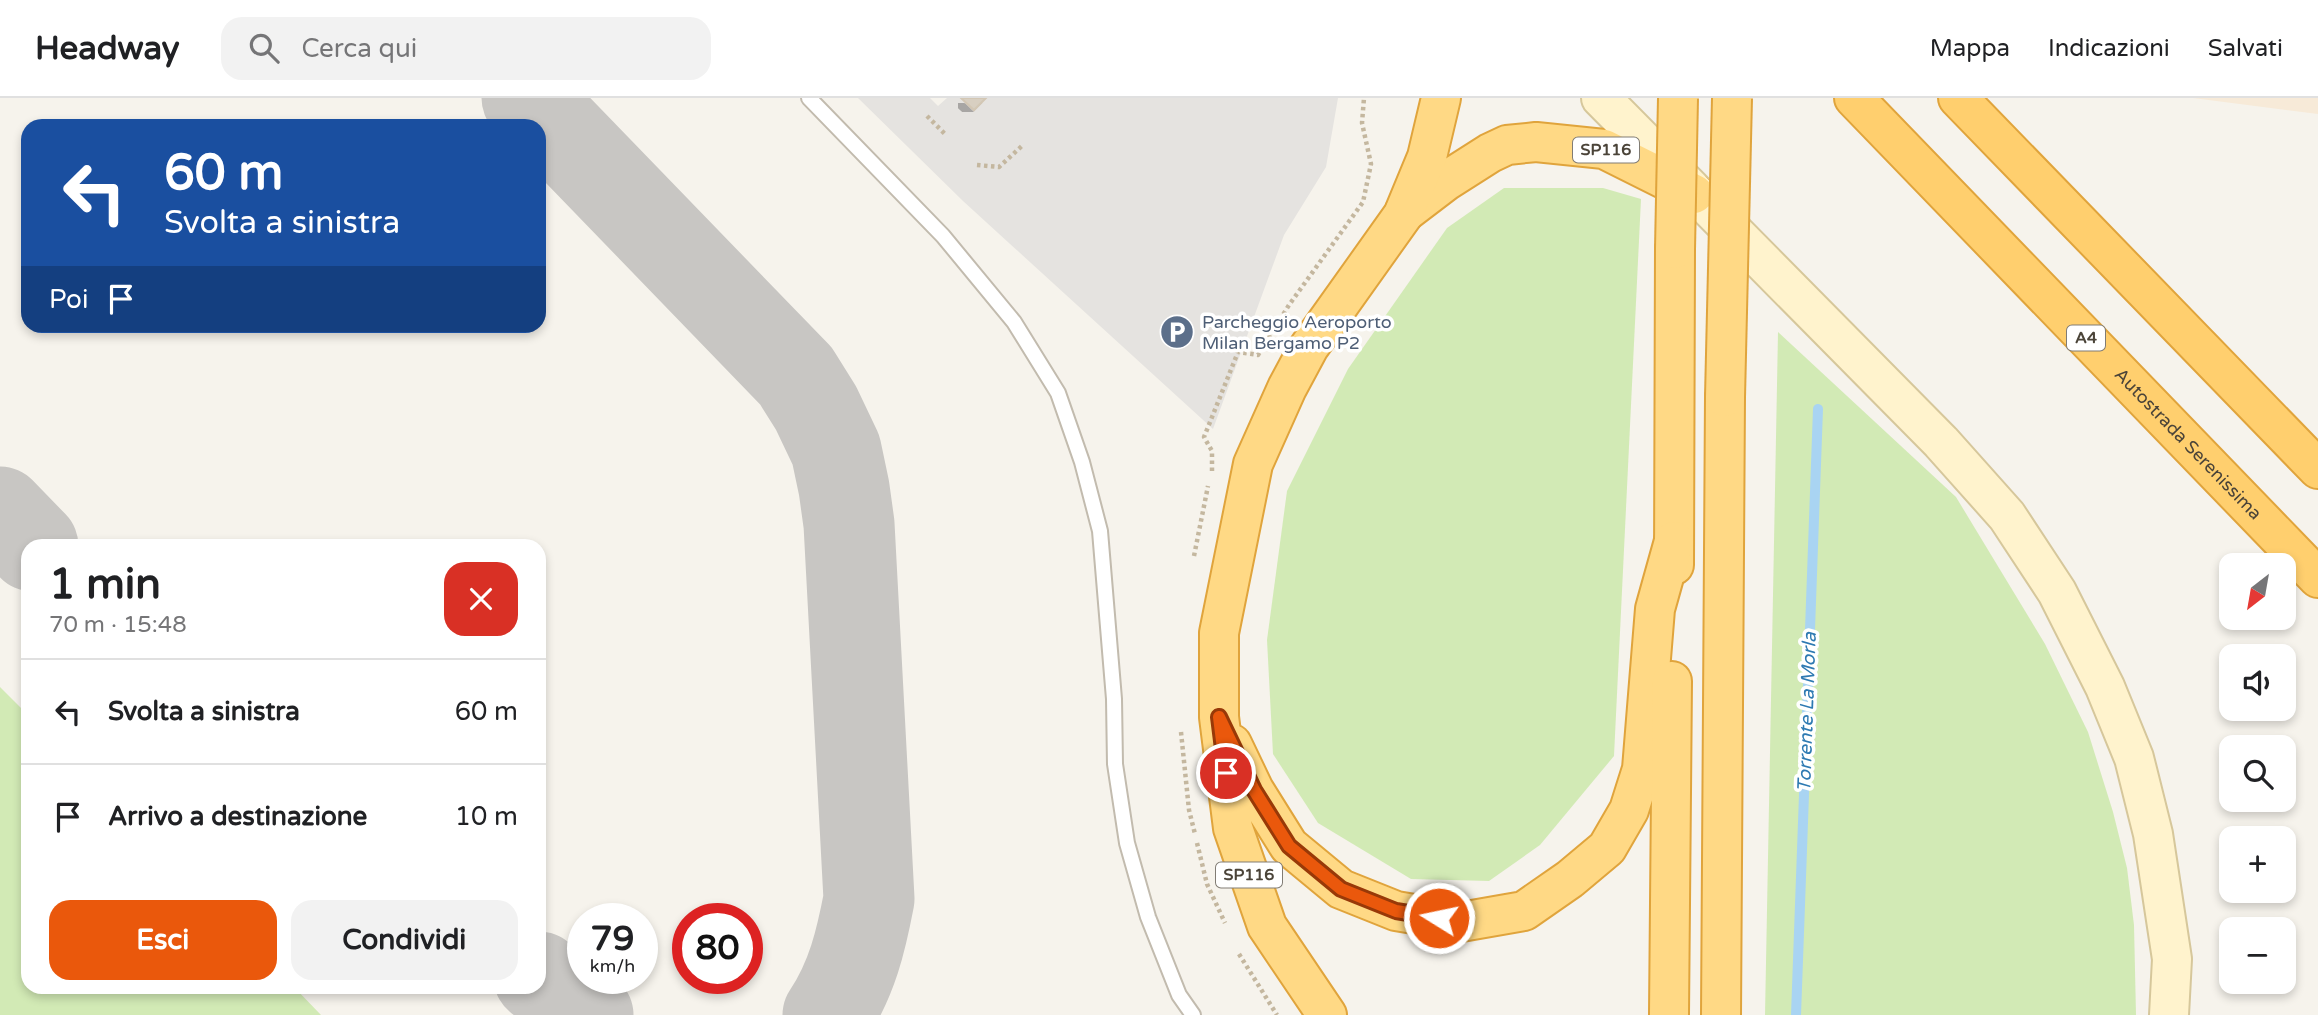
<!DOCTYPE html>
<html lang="it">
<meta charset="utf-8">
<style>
:root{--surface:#fff;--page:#f2f2f2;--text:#202124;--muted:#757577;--line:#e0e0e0;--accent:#ea580c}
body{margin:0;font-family:"Varela Round",sans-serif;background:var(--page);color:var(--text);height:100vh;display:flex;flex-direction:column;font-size:26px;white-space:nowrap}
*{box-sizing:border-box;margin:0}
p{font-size:23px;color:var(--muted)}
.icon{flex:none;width:38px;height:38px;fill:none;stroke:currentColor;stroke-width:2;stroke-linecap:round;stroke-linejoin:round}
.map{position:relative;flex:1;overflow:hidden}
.drawer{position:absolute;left:21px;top:441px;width:525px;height:455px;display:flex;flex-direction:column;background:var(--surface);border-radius:21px;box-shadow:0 4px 10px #0003}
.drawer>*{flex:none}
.top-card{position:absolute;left:21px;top:21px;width:525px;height:214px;border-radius:21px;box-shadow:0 4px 10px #0003;background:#1a4fa0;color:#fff;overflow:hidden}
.needle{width:46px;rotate:211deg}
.controls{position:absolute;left:2219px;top:455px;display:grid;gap:14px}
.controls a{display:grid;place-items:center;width:77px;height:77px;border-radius:14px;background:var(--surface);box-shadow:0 4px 10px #0003;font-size:35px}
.speed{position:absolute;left:567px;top:805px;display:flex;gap:14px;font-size:35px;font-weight:700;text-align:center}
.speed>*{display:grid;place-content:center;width:91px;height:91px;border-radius:50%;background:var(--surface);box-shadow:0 4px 10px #0003;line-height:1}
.speed small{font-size:18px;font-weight:400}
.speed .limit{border:10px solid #d22;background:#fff;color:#111}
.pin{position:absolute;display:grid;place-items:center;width:60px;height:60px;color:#fff;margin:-30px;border:4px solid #fff;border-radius:50%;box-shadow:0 2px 7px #0007}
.me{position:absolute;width:77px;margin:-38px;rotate:280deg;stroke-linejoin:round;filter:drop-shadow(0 0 5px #0008)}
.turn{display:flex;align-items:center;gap:24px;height:147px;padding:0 28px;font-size:32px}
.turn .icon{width:91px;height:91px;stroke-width:2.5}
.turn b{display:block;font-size:49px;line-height:60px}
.then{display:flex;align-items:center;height:66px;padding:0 28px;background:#0003;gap:14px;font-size:26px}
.round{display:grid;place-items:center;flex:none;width:74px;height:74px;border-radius:21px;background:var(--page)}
.head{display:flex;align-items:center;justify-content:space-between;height:119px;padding:0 28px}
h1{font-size:42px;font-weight:700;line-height:52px}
.action{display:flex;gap:14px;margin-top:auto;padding:14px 28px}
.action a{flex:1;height:80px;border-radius:21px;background:var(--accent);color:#fff;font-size:28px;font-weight:700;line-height:80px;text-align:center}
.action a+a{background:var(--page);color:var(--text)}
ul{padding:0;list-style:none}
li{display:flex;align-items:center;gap:21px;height:105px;padding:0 28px;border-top:2px solid var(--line)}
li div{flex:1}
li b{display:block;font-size:26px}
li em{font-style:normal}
header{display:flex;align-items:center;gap:42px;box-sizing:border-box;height:98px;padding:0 35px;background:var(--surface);border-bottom:2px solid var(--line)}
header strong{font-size:33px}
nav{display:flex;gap:38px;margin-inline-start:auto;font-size:24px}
.search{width:490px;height:63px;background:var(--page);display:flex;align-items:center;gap:18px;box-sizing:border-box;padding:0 24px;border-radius:21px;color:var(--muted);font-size:26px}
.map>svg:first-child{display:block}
</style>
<header>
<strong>Headway</strong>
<div class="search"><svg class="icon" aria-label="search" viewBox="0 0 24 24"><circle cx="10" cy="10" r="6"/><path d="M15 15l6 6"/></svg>Cerca qui</div>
<nav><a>Mappa</a><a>Indicazioni</a><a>Salvati</a></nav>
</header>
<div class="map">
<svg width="2318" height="917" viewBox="0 0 2318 917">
<defs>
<filter id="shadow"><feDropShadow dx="-6" dy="6" stdDeviation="0" flood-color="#0004"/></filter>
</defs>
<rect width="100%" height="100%" fill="#f6f3ec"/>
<path fill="#f7ead8" d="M2193 0H2318V16Z"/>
<g fill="#d2eab5">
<path d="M1504 90H1603L1641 101 1614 658 1540 747 1489 783 1411 781 1318 725 1273 656 1267 542 1287 393 1348 271 1447 130Z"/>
<path d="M1778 234 1956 399 2045 546 2088 634 2113 714 2127 770 2134 827 2136 917H1765Z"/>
<path d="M0 589 28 617V889H294L321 917H0Z"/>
</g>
<path fill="#e5e3e0" d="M858 0H930L938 8 947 0H961L974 12 986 0H1338L1326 69 1284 137 1213 331 963 103Z"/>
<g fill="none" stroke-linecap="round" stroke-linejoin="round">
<path stroke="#a9d4f2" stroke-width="10" d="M1796 917 1818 311"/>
<g stroke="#c8c6c3" stroke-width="91">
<path d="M527 0 796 278 816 310 836 352 844 390 849 426 869 801C861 843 852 881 828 917"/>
<path d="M0 414 33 448"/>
<path d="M539 879 588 917"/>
</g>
</g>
<path fill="#d8cfc1" stroke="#d3c7b4" stroke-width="2" filter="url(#shadow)" d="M961 0H986L974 12Z"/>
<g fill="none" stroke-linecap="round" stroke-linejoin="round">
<g stroke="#c2bbae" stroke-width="18">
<path id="service" d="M809 0 943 138 1014 224 1058 295 1082 364 1100 433 1114 601 1115 666 1127 745 1148 819 1179 897 1193 917"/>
</g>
<g stroke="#d6c79b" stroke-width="42">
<path id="secondary" d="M1601 0 1941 344 2007 418 2057 494 2105 589 2134 660 2153 736 2172 861 2169 917"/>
</g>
<g stroke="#e0a43c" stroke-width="42">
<g id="trunk">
<path d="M1404 115 1446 83 1490 55 1507 47 1536 44 1604 51 1694 96"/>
<path d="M1674 467 1675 151"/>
<path d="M1232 646 1254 692 1289 748 1341 791 1396 813 1461 824 1524 813 1570 781 1607 750 1629 712 1642 671 1655 511 1674 443"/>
<path d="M1327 917 1267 828 1233 730 1219 619V535L1253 366 1287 290 1309 249 1403 117 1427 59 1441 0"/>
<path d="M1669 917 1672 583"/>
<path d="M1721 917 1725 299"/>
</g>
</g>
<g stroke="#e0a43c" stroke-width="42">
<g id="motorway">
<path id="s1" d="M1854 0 2318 480"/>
<path d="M1958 0 2318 371"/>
</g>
</g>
<g stroke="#c4b79f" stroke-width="4.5" stroke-dasharray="3.5 3.5" stroke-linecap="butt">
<path d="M927 18 945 36"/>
<path d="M977 67 999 69 1023 47"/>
<path d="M1212 373V353L1204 339 1238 254 1258 257 1289 207 1363 104 1371 66 1362 25 1364 0"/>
<path d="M1194 458 1208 388"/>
<path d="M1181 634 1189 712 1195 736"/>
<path d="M1197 745 1207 786 1225 825"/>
<path d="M1239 856 1277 917"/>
</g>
<use href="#service" stroke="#fff" stroke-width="14"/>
<use href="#secondary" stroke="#fff3cd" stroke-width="38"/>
<use href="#trunk" stroke="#ffd985" stroke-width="38"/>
<use href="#motorway" stroke="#ffcf6e" stroke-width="38"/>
<g stroke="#e0a43c" stroke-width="42" stroke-linecap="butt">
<g id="trunk-bridge">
<path d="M1675 151 1678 0"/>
<path d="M1725 299 1732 0"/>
</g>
</g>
<use href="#trunk-bridge" stroke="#ffd985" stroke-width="38"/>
</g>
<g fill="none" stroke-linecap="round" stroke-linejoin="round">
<g stroke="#983908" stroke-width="18">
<path id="route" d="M1226 675 1219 619 1254 692 1289 748 1341 791 1396 813 1439 820"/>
</g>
<use href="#route" stroke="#ea580c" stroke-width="12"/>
</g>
<defs>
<g id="parking-disc" transform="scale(1.75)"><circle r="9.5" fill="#5c6f8a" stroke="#fff"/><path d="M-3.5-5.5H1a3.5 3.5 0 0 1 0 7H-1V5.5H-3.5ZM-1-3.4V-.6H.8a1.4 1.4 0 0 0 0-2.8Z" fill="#fff"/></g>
</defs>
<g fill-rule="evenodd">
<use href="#parking-disc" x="1177" y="234"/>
</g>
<g text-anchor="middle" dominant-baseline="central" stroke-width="7" stroke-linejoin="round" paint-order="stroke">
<g fill="#fff" stroke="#817c74" stroke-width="2">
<rect x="1573" y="39.5" width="66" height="25" rx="5"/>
<rect x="2067" y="227.5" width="38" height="25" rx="5"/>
<rect x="1216" y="764.5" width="66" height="25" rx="5"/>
</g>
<g font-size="16" font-weight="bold" fill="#4b4439">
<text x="1606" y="52">SP116</text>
<text x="2086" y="240">A4</text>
<text x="1249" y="777">SP116</text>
</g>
<g font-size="18" fill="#4e5e75" stroke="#fff" text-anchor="start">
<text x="1202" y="224">Parcheggio Aeroporto<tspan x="1202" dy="21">Milan Bergamo P2</tspan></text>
</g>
<g font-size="18" fill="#4b4439" stroke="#fff">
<text stroke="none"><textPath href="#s1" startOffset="481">Autostrada Serenissima</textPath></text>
</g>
<g font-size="19" font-style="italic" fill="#2e7ab2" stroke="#fff">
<text transform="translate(1807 614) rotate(-88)">Torrente La Morla</text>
</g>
</g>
</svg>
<div class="controls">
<a><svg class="needle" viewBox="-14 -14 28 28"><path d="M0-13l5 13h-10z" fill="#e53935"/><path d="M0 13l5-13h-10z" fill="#757577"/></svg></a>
<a><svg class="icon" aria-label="sound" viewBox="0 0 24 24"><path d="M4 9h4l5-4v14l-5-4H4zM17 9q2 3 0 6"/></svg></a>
<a><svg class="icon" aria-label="search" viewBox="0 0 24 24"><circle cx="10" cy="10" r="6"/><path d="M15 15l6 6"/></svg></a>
<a>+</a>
<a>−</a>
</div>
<div class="speed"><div>79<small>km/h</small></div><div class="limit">80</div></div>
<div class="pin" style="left:1226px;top:675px;background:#d93025"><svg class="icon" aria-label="arrive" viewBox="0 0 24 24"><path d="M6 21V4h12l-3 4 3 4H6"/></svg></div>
<svg class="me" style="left:1439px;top:820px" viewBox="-20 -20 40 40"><circle r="17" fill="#ea580c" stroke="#fff" stroke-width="3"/><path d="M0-11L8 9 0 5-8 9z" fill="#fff"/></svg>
<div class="top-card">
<div class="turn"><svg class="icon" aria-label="left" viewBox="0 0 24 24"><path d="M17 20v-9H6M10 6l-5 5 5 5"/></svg><div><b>60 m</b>Svolta a sinistra</div></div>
<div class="then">Poi<svg class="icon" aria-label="arrive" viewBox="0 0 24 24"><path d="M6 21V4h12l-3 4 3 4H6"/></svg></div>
</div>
<section class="drawer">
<div class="head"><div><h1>1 min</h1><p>70 m · 15:48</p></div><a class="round" style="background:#d93025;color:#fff"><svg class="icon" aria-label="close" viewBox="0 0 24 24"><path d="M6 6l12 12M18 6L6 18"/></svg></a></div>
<ul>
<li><svg class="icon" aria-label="left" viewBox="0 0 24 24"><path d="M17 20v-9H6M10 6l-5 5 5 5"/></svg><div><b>Svolta a sinistra</b></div><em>60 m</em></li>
<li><svg class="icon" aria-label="arrive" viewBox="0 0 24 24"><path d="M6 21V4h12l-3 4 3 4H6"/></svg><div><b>Arrivo a destinazione</b></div><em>10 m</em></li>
</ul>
<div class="action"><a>Esci</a><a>Condividi</a></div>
</section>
</div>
